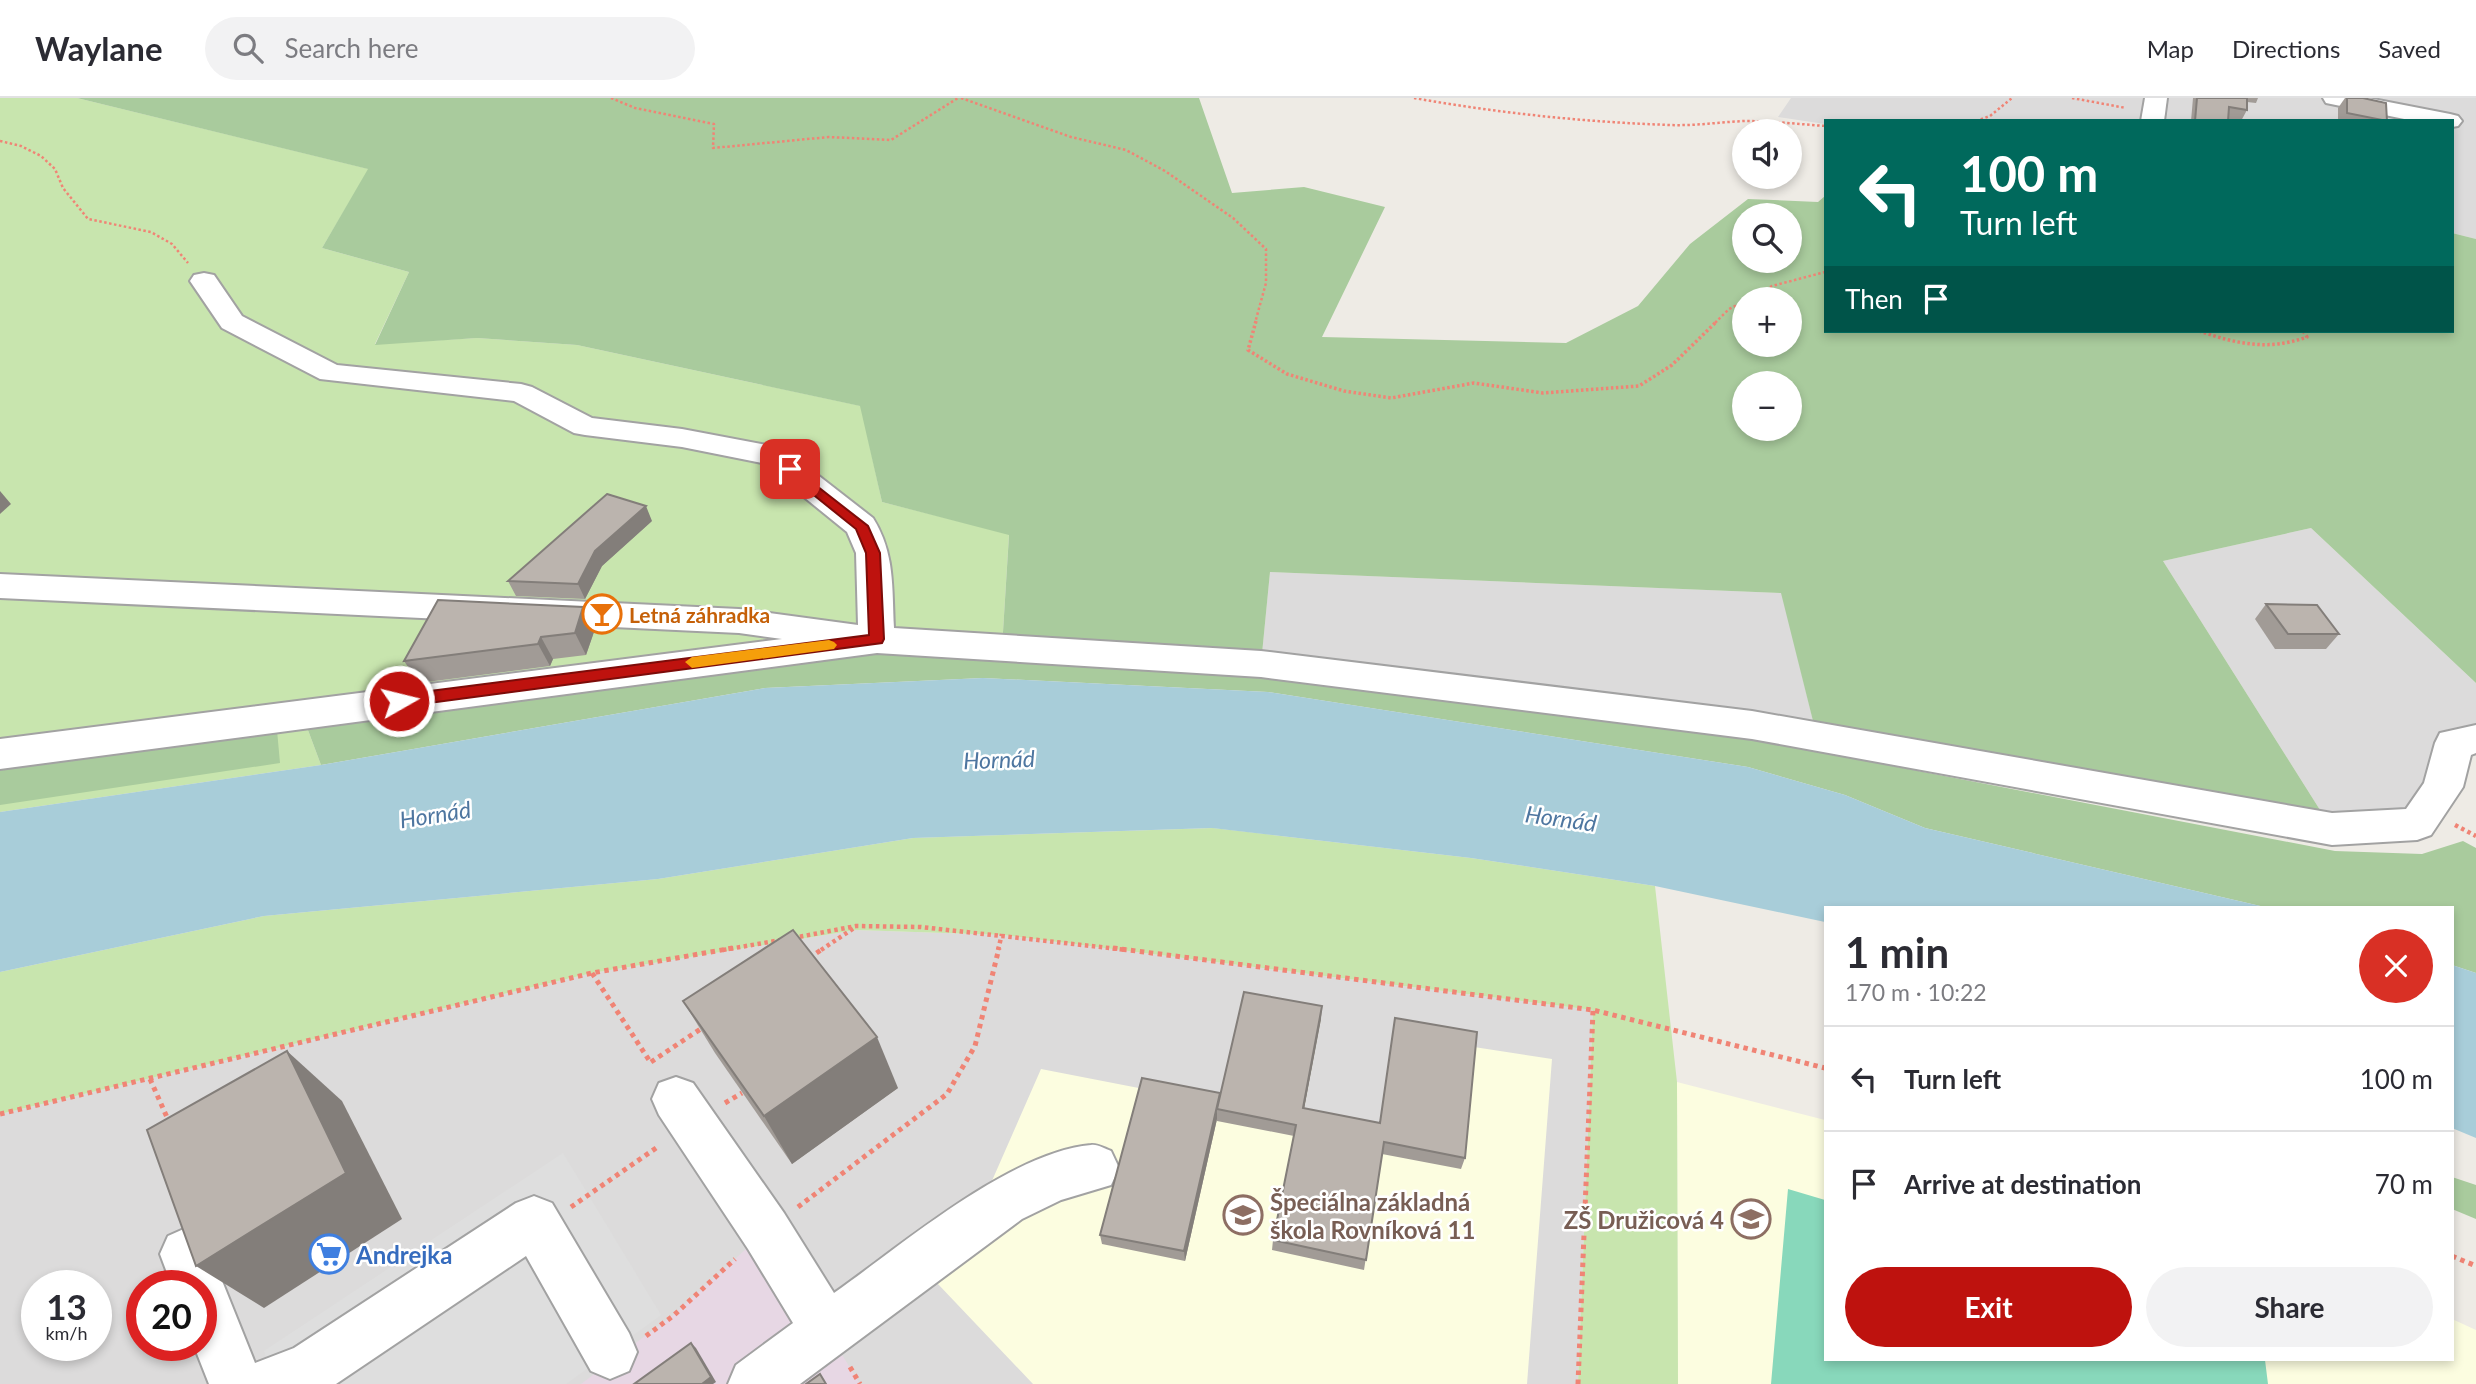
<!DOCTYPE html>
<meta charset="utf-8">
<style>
:root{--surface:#fff;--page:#f2f2f3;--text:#2b2b33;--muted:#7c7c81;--line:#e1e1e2;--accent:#be120e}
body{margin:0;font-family:Lato,sans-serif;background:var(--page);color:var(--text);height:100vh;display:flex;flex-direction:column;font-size:26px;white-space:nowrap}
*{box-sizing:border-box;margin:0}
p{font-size:23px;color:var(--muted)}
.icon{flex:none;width:38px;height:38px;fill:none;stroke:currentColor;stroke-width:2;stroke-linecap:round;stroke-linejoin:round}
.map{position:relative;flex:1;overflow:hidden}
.sheet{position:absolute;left:1824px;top:808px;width:630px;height:455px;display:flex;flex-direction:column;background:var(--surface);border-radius:0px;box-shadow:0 4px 10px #0003}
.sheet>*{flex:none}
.guide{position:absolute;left:1824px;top:21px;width:630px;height:214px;border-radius:0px;box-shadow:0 4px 10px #0003;background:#00695c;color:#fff;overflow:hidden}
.fabs{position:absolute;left:1732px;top:21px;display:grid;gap:14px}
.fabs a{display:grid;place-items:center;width:70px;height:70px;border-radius:50%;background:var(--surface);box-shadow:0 4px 10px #0003;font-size:35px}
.speed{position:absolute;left:21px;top:1172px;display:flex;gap:14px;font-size:35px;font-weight:700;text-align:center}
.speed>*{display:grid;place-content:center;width:91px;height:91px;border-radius:50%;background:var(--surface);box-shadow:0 4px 10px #0003;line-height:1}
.speed small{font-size:18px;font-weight:400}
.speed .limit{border:10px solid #d22;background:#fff;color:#111}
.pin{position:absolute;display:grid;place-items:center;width:60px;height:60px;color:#fff;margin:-30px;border-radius:14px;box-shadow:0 4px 10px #0006}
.me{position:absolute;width:77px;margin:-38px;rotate:82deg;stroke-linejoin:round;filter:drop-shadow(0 0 5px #0008)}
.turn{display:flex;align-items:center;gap:24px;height:147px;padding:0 21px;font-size:32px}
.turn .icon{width:91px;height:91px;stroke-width:2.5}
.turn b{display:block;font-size:49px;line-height:60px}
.then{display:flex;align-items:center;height:66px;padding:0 21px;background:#0003;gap:14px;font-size:26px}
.round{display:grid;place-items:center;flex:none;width:74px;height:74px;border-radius:37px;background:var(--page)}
.head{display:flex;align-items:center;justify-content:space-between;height:119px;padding:0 21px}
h1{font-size:42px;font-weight:700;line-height:52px}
.button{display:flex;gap:14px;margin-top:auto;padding:14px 21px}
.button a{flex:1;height:80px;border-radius:42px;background:var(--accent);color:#fff;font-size:28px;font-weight:700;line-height:80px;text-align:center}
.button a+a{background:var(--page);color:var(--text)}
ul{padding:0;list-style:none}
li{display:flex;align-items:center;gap:21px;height:105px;padding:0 21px;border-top:2px solid var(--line)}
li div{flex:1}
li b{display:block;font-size:26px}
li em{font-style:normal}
header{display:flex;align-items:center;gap:42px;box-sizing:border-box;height:98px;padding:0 35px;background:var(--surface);border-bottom:2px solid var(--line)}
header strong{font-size:33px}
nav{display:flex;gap:38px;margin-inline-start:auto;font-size:24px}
.search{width:490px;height:63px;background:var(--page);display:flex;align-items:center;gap:18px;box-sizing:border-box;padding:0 24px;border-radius:38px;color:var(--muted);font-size:26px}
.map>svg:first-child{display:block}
</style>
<header>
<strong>Waylane</strong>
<div class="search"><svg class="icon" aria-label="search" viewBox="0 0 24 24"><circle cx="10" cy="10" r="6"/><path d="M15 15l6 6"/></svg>Search here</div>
<nav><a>Map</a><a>Directions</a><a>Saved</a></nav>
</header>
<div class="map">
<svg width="2476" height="1286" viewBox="0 0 2476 1286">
<rect width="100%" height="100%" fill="#eeebe5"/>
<g fill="#dcdbdb" fill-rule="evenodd">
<path d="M1791 0H2476V141L2452 135V23H1825V26L1778 19Z"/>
<path d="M2311 430 2476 585V641L2417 726 2332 731 2163 463Z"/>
<path d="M1270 474 1782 495 1817 639 1261 566Z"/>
<path d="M856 832 1003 837 1593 912 1578 1286H0V1016L592 875ZM37 1188H96V1248H37ZM142 1188H201V1248H142Z"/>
</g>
<path fill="#e7d7e4" d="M766 1133 860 1286H581L673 1217Z"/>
<g fill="#fcfde0">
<path d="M1244 907 1321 921 1302 1022 1377 1037 1474 949 1552 961 1527 1286H1033L918 1165 991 1085 1041 971 1221 1006Z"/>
<path d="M1677 984 1825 1022V1262H2452V1221L2476 1232V1286H1678Z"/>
</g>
<g fill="#c8e5ae">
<path d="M0 0H77L369 71 322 150 409 174 375 246 477 240 577 247 861 308 882 404 1009 436 1002 550 302 616 321 667 0 714Z"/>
<path d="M1213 730 1471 760 1655 788 1677 984 1678 1286H1578L1593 912 1003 837 856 832 592 875 0 1016V874L264 818 658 781 913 740Z"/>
</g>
<g fill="#a9cb9d" fill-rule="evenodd">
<path d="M77 0H1199L1232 95 1304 89 1385 109 1322 239 1566 245 1638 208 1690 146 1748 101 1818 104 1825 98V233H2452V135L2476 141V585L2311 430 2163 463 2332 731 1817 639 1781 495 1270 474 1261 566 1752 627 1778 646 2335 753 2422 756 2463 743 2476 750V875L2452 867V810H2269L1925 730 1845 697 1748 669 1268 594 983 580 765 590 321 667 302 616 877 542 1002 550 1009 437 882 404 860 308 577 247 477 240 375 247 409 174 322 150 368 71ZM1745 117H1790V163H1745ZM1745 201H1790V247H1745ZM1745 285H1790V331H1745Z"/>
<path d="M277 632 280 665 0 707V672Z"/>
<path d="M2452 1079 2476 1087V1121L2452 1111Z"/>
</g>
<path fill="#88d8bb" d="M1788 1091 1825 1102V1262H2265L2268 1286H1771Z"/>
<path fill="#dedede" d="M563 1055 661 1217 566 1286H275L264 1253Z"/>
<g fill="#a8cdd9">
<path d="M983 580 1268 594 1748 669 1845 697 1925 730 2269 810H1825V824L1655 788 1471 760 1212 730 913 740 658 781 264 818 0 874V714L321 667 765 590Z"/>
<path d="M2452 867 2476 875V1040L2452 1030Z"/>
</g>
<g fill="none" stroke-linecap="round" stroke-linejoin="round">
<g stroke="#a2a2a2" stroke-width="4">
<g id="minor">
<path d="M2145 0H2167L2164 23H2141Z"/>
<path d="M2323 0H2368L2450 16 2458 18 2462 23 2458 28 2452 29V23H2414L2326 5Z"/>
<path d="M204 175 214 177 242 218 337 267 521 286 532 289 592 320 682 331 783 350 873 420C895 455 892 490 894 530L1261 553 1752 613 2332 715 2406 711 2424 685 2435 645 2440 635 2476 627V655L2471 657 2463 689 2431 737 2417 742 2332 747 1752 641 1261 579 877 555 0 671V641L782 541 739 535 0 500V476L739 511 858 527 856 455 847 434 762 365 682 349 585 337 574 335 514 303 320 281 222 230 190 183 194 177Z"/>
<path d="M676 979 693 985 784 1115 834 1195C901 1148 1010 1054 1091 1047 1098 1046 1105 1051 1111 1053L1119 1070 1111 1087 1061 1102 1022 1121 800 1286H728L736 1267 793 1225 748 1151 659 1017 652 1001 659 985Z"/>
<path d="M534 1098 552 1105 629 1235 637 1254 629 1273 610 1281 591 1273 526 1158 336 1286H209L194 1248H201V1188H172L160 1156 168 1138 186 1130 204 1138 255 1265 294 1250 516 1105Z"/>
</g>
</g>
<g stroke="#f08475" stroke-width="2.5" stroke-dasharray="2.5 2.5" stroke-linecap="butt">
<path d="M611 0 635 10 714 26 713 50 829 39 891 42 958 0"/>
<path d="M961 0 1071 39 1126 52 1165 73 1233 120 1266 151V185L1255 225"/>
<path d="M1414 0C1498 15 1584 24 1670 27 1695 28 1720 24 1745 23 1771 23 1798 26 1825 28"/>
<path d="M2072 0 2126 10"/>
<path d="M1913 23H1955"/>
<path d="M1976 23 1990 18 2012 0"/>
<path d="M0 43 21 48 41 58 55 71 63 90 88 121 151 134 172 146 188 165"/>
<path d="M1748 201 1772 188 1825 174"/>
<path d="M1715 225 1729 211 1745 203"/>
</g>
<g stroke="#f08475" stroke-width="3.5" stroke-dasharray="2.5 2.5" stroke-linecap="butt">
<path d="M1256 223 1248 252 1287 276 1344 293 1391 300 1474 285 1543 295 1639 288 1672 267 1717 223"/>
<path d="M2199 233C2237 246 2268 253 2307 239L2303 233"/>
</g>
<g stroke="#f08475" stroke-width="4.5" stroke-dasharray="3.5 3.5" stroke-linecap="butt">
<path d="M2455 727 2476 738"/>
<path d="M793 840 856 828 921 829 1127 852"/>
<path d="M723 852 781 842"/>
<path d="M821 852 854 830"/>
<path d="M998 852 1002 836"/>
</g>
<g stroke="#f08475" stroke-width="5" stroke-dasharray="4.5 4.5" stroke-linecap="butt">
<path d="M1113 850 1593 912 1825 970"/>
<path d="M809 860 824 850"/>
<path d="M592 875 651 965"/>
<path d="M651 964 702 930"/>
<path d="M150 981 170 1026"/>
<path d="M725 1005 742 995"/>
<path d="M0 1016 592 875 733 850"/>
<path d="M571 1109 659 1048"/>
<path d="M798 1109 947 996 975 948 999 850"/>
<path d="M2452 1158 2476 1168"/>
<path d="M646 1238 673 1218 735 1161"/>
<path d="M850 1269 860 1286"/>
<path d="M1578 1286 1593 912"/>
</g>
<use href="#minor" fill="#fff" fill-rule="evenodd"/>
</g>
<g fill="#a19b96">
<path d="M2193 0H2258L2256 5 2247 4V12L2241 23 2228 21V23H2191Z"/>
<path d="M2345 0H2362L2387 23H2338V10Z"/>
<path d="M652 423 602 468 585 501 516 498 508 483Z"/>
<path d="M2266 506 2339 536 2326 551H2275L2255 521Z"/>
<path d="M583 509 595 531 586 557 553 561 550 568 419 585 404 563Z"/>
<path d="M683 903 898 990 792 1066 715 955Z"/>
<path d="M1321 921 1304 1011 1465 1060 1461 1071 1382 1056 1364 1172 1272 1152 1273 1142 1294 1038 1217 1023V1021L1185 1163 1102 1146 1100 1137 1220 995Z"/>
</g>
<g fill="#837e7a">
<path d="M0 393 11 406 0 416Z"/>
<path d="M646 408 652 423 602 468 585 501 578 486 595 453Z"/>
<path d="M583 509 595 531 586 557 575 535Z"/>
<path d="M541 539 553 561 550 568 538 546Z"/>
<path d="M1322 908 1321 921 1302 1022 1303 1010Z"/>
<path d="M877 939 898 990 792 1066 764 1018Z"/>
<path d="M287 953 342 1003 402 1121 264 1210 196 1168Z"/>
<path d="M1217 1011V1021L1185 1163 1184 1153Z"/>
<path d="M691 1245 696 1250 716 1284 713 1286H702Z"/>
</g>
<g fill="#bbb4ae" stroke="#837e7a" stroke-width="2">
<path d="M2197 0H2247V12L2229 9 2228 23H2195Z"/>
<path d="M2347 0H2363L2386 5 2387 23 2347 15Z"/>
<path d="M607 396 646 408 595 453 578 486 508 483Z"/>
<path d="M438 502 583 509 575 535 541 539 538 546 404 563Z"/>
<path d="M2266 506 2317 507 2339 536H2288Z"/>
<path d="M793 832 877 939 764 1018 683 903Z"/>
<path d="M1244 894 1322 908 1303 1010 1380 1025 1395 920 1477 934 1465 1060 1384 1044 1366 1162 1273 1142 1296 1027 1217 1011Z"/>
<path d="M287 953 346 1075 196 1168 147 1032Z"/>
<path d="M1142 980 1220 995 1184 1153 1100 1137Z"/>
<path d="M691 1245 711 1279 702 1286H634Z"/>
<path d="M820 1276 826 1286H806Z"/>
</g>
<path fill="#be120e" stroke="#7c0c09" stroke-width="2" d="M790 367 868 428 880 455 884 541 882 545 399 609 394 607 392 603 399 597 869 537 866 455 856 431 785 374 784 371Z"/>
<path fill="#f59e0b" d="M829 542 834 544 837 547 834 551 692 570 685 564 692 559Z"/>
<defs>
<g id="bar-ring" transform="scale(2.0125)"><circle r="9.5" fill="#fff" stroke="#e8710a" stroke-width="1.5"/><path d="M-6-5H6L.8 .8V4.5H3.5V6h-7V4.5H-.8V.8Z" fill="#e8710a"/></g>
<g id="school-ring" transform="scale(2.0125)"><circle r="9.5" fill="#fff" stroke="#8d6e63" stroke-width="1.5"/><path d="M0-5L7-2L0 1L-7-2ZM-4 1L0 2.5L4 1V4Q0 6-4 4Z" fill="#8d6e63"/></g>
<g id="supermarket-ring" transform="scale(2.0125)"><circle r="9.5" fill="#fff" stroke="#3f7fe0" stroke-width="1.5"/><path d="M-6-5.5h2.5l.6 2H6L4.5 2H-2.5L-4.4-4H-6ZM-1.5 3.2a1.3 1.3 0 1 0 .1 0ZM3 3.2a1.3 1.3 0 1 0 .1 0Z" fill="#3f7fe0"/></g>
</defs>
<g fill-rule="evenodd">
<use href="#bar-ring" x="602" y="516"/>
<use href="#school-ring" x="1243" y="1117"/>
<use href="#school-ring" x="1751" y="1121"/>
<use href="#supermarket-ring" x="329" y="1156"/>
</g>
<g text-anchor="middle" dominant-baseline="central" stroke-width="5" stroke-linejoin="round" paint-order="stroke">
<g font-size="21" font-weight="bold" fill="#c56008" stroke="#fff" text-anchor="start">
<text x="629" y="516">Letná záhradka</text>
</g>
<g font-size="23" font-style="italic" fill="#4e76a0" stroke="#fff">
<text transform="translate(999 661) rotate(-2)">Hornád</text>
<text transform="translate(435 716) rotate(-9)">Hornád</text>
<text transform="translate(1561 720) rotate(8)">Hornád</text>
</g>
<g font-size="24" font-weight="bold" fill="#785e54" stroke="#fff" text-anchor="start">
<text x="1270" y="1103">Špeciálna základná<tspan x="1270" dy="28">škola Rovníková 11</tspan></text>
<text x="1724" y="1121" text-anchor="end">ZŠ Družicová 4</text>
</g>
<g font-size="24" font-weight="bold" fill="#366cbe" stroke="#fff" text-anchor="start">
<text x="356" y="1156">Andrejka</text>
</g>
</g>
</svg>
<div class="fabs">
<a><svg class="icon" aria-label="sound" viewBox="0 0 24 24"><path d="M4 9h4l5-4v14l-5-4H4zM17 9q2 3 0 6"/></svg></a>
<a><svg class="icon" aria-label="search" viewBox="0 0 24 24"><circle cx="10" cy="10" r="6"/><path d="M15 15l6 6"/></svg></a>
<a>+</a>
<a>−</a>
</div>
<div class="speed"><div>13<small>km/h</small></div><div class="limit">20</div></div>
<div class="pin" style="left:790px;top:371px;background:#d93025"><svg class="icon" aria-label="arrive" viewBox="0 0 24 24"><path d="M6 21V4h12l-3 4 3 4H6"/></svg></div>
<svg class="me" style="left:399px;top:603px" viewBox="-20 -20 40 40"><circle r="17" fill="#be120e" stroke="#fff" stroke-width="3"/><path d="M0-11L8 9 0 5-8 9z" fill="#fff"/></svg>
<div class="guide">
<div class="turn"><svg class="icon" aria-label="left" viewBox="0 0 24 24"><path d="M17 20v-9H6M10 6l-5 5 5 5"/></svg><div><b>100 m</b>Turn left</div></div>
<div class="then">Then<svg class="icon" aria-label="arrive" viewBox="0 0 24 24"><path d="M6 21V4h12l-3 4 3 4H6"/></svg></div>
</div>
<section class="sheet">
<div class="head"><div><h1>1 min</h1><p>170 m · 10:22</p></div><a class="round" style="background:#d93025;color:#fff"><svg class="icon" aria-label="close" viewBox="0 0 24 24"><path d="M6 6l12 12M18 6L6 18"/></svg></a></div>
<ul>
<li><svg class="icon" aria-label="left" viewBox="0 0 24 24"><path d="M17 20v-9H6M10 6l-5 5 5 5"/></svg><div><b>Turn left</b></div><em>100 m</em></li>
<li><svg class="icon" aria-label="arrive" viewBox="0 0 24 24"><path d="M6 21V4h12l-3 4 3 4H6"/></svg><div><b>Arrive at destination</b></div><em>70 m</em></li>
</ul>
<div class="button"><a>Exit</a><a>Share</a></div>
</section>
</div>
